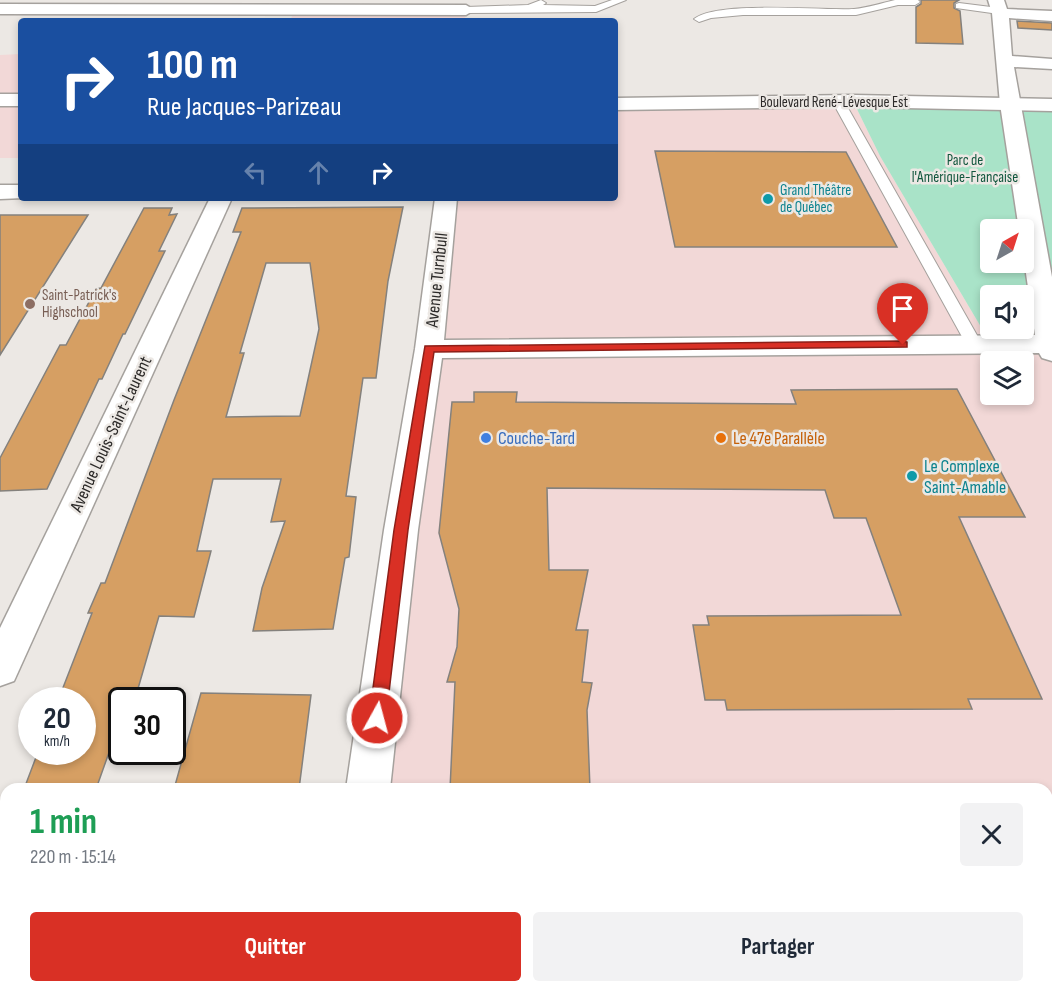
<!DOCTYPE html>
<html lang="fr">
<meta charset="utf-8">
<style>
:root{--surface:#fff;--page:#f2f2f3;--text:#1f2937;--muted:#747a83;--accent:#d93025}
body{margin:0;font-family:"Sofia Sans Condensed",sans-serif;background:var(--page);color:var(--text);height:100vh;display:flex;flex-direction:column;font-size:22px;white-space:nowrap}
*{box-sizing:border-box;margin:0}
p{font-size:20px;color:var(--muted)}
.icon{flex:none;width:33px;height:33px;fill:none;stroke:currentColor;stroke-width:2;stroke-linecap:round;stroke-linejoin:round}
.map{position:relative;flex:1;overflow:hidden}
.details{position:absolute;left:0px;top:783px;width:1053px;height:210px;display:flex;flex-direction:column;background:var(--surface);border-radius:18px 18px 0 0;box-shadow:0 3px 9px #0003}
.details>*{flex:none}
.banner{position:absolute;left:18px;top:18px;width:600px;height:183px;border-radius:6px;box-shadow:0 3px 9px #0003;background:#1a4fa0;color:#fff;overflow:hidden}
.needle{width:39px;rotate:39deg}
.tools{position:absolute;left:980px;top:219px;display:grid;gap:12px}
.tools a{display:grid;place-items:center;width:54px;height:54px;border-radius:6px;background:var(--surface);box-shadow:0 3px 9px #0003;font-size:30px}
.speed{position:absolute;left:18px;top:687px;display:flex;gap:12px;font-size:30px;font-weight:700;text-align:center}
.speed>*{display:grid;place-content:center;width:78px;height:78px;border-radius:50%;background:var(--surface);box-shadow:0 3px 9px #0003;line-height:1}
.speed small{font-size:15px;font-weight:400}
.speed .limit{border:3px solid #111;border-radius:9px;background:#fff;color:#111}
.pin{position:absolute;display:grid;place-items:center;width:51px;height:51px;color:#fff;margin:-62px -26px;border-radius:50% 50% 50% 0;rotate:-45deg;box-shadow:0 0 6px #0007}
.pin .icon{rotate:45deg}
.me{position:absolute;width:66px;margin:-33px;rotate:7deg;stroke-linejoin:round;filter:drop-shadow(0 0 4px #0008)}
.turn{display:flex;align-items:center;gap:21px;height:126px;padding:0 30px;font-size:27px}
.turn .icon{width:78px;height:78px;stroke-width:2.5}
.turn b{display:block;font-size:42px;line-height:51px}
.lanes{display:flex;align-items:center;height:57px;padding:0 30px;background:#0003;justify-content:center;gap:30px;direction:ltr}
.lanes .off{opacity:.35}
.round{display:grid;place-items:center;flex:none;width:63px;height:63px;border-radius:6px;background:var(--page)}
.headline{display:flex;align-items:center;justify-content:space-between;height:102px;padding:0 30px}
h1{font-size:36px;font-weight:700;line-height:45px;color:#1e9e55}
.button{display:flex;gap:12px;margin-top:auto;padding:12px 30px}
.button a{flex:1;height:69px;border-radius:6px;background:var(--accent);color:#fff;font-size:24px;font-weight:700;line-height:69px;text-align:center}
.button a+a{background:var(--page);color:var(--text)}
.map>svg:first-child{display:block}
</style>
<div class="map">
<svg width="1052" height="993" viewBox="0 0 1052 993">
<rect width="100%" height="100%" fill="#ece8e4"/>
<g fill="#f2d8d7" fill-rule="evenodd">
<path d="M466 10 465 21H290L294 11Z"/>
<path d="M21 54V158H0V55Z"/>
<path d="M853 101 880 156 991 344H1052V993H333L334 987H1047V789H363L446 198H615V102ZM990 362H1023V394H990Z"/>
</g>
<path fill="#a9e3c8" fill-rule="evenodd" d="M853 101 1052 105V344H991L880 156ZM990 230H1023V262H990ZM990 296H1023V328H990Z"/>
<g fill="#d69f63" stroke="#84817d" stroke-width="1.5" fill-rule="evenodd">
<path d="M921 0H959L954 3V8L960 11 963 44 916 43V7L921 4Z"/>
<path d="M1017 21 1052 23V30L1018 28Z"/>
<path d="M655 151 846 152 897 247H675Z"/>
<path d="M403 207 388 281 376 378H363L346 496 356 497 349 557 345 558 333 629 253 631 262 588 285 521 271 522 281 479H213L197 551H211L194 617 159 616 135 699 122 700V716L96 789H24L38 752H82V698H59L92 613H88L101 583H105L174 400 241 232H233L242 208ZM266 263H310L319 329 300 416 226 417 244 353H240Z"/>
<path d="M144 208H172L169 215 177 214 159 251H165L125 334H123L102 379H99L47 489 0 491V458L60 345H66L96 289 101 288Z"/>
<path d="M0 215H88L0 355Z"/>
<path d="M957 389 1025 517H959L1042 699H968L972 709 727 710 725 700H705L693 625H709L707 616 901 615 866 518H834L825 490 547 488 549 570H588L576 630H588L582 682 592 683 587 710 590 789H450L455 682H447L457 647 459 609 439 533 452 402H474V392H517L516 402 796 404 791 390Z"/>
<path d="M201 693 311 695 299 789H174Z"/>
</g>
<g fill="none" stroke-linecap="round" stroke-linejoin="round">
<g stroke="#a5a19d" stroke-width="2">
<g id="service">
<path d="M541 0 546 3 543 5 595 6 612 0H626L596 12 466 13 461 10 466 7 528 5Z"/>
<path d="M895 0H918L920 2 915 5H898L856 15H743L711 18 699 22 694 19C717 0 820 11 854 9 867 8 882 3 895 0Z"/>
<path d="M959 3 999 8 1004 11 999 14 956 8V4Z"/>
<path d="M838 98 844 101 982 344 980 348H968L966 344 832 101Z"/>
</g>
</g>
<g stroke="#a5a19d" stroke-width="3">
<g id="minor">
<path d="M988 0H1004L1007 9 1052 11V21L1009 18 1012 56 1052 59V69L1014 67 1052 277V361L1042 358 1039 353 442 358 418 530 390 789H346L384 530 415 349 435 198H457L444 340 1035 335 1023 253V230H1019L1000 104 992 13Z"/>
<path d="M0 4 466 5 474 10 466 15 0 14Z"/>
<path d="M0 185H21V198H24L0 199Z"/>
<path d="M210 198H232L14 681 0 686V628Z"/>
<rect x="318" y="987" width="50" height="6"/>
</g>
</g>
<g stroke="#a5a19d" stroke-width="3">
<g id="secondary">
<rect x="0" y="94" width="21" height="12"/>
<path d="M853 95 1052 99V111L853 107 615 110V98Z"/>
</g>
</g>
<use href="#service" fill="#fff" fill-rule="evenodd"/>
<use href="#minor" fill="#fff" fill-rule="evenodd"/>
<use href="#secondary" fill="#fff" fill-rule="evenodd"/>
</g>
<path fill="#d93025" stroke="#8d1f18" stroke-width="1.5" d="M903 341 907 342V347L434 352 408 530 386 718 383 724 377 726 371 724 369 718 394 530 425 346Z"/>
<g fill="#0f9aa8" stroke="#ece8e4" stroke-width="2">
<circle cx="768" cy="199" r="6"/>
<circle cx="912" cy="476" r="6"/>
</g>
<circle fill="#8d6e63" stroke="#ece8e4" stroke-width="2" cx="30" cy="304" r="6"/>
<circle fill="#3f7fe0" stroke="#ece8e4" stroke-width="2" cx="486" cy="438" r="6"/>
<circle fill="#e8710a" stroke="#ece8e4" stroke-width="2" cx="721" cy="438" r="6"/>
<g text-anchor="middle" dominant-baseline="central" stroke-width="5" stroke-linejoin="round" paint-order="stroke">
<g font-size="15" fill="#2c2a29" stroke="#ece8e4">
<text x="834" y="102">Boulevard René-Lévesque Est</text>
</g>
<g font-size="15" fill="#12573e" stroke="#ece8e4">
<text x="965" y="160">Parc de<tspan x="965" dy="17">l'Amérique-Française</tspan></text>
</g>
<g font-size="15" fill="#0d838f" stroke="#ece8e4" text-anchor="start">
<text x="780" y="190">Grand Théâtre<tspan x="780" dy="17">de Québec</tspan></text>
</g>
<g font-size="15" fill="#785e54" stroke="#ece8e4" text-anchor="start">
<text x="42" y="295">Saint-Patrick's<tspan x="42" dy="17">Highschool</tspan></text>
</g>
<g font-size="18" fill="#2c2a29" stroke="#ece8e4">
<text transform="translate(437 280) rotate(-84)">Avenue Turnbull</text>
<text transform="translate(111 434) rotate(-65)">Avenue Louis-Saint-Laurent</text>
</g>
<g font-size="18" fill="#366cbe" stroke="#ece8e4" text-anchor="start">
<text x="498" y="438">Couche-Tard</text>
</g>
<g font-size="18" fill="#c56008" stroke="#ece8e4" text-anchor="start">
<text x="733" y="438">Le 47e Parallèle</text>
</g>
<g font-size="18" fill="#0d838f" stroke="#ece8e4" text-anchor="start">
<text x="924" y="466">Le Complexe<tspan x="924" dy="21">Saint-Amable</tspan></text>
</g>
</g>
</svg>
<div class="tools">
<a><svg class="needle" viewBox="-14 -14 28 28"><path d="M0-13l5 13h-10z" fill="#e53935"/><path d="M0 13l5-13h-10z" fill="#747a83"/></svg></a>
<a><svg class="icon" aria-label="sound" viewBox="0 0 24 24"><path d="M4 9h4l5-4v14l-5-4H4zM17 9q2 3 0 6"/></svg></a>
<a><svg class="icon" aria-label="layers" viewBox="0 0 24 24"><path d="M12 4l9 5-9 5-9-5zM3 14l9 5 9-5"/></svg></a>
</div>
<div class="speed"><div>20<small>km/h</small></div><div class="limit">30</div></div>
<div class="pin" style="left:903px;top:345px;background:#d93025"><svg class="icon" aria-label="arrive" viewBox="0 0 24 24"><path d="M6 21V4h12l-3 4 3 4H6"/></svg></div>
<svg class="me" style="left:377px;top:718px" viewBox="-20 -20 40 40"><circle r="17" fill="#d93025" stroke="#fff" stroke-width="3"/><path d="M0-11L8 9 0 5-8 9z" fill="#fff"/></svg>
<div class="banner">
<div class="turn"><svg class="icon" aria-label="right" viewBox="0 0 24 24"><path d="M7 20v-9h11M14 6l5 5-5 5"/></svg><div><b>100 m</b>Rue Jacques-Parizeau</div></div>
<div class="lanes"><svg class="icon off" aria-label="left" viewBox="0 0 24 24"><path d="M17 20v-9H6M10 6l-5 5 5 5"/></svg><svg class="icon off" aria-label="ahead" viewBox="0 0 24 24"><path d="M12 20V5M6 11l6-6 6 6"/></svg><svg class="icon" aria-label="right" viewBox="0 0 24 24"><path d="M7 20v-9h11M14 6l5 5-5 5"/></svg></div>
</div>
<section class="details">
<div class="headline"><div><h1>1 min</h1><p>220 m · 15:14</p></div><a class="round"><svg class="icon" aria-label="close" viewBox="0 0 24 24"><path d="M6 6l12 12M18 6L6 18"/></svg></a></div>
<div class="button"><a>Quitter</a><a>Partager</a></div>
</section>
</div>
